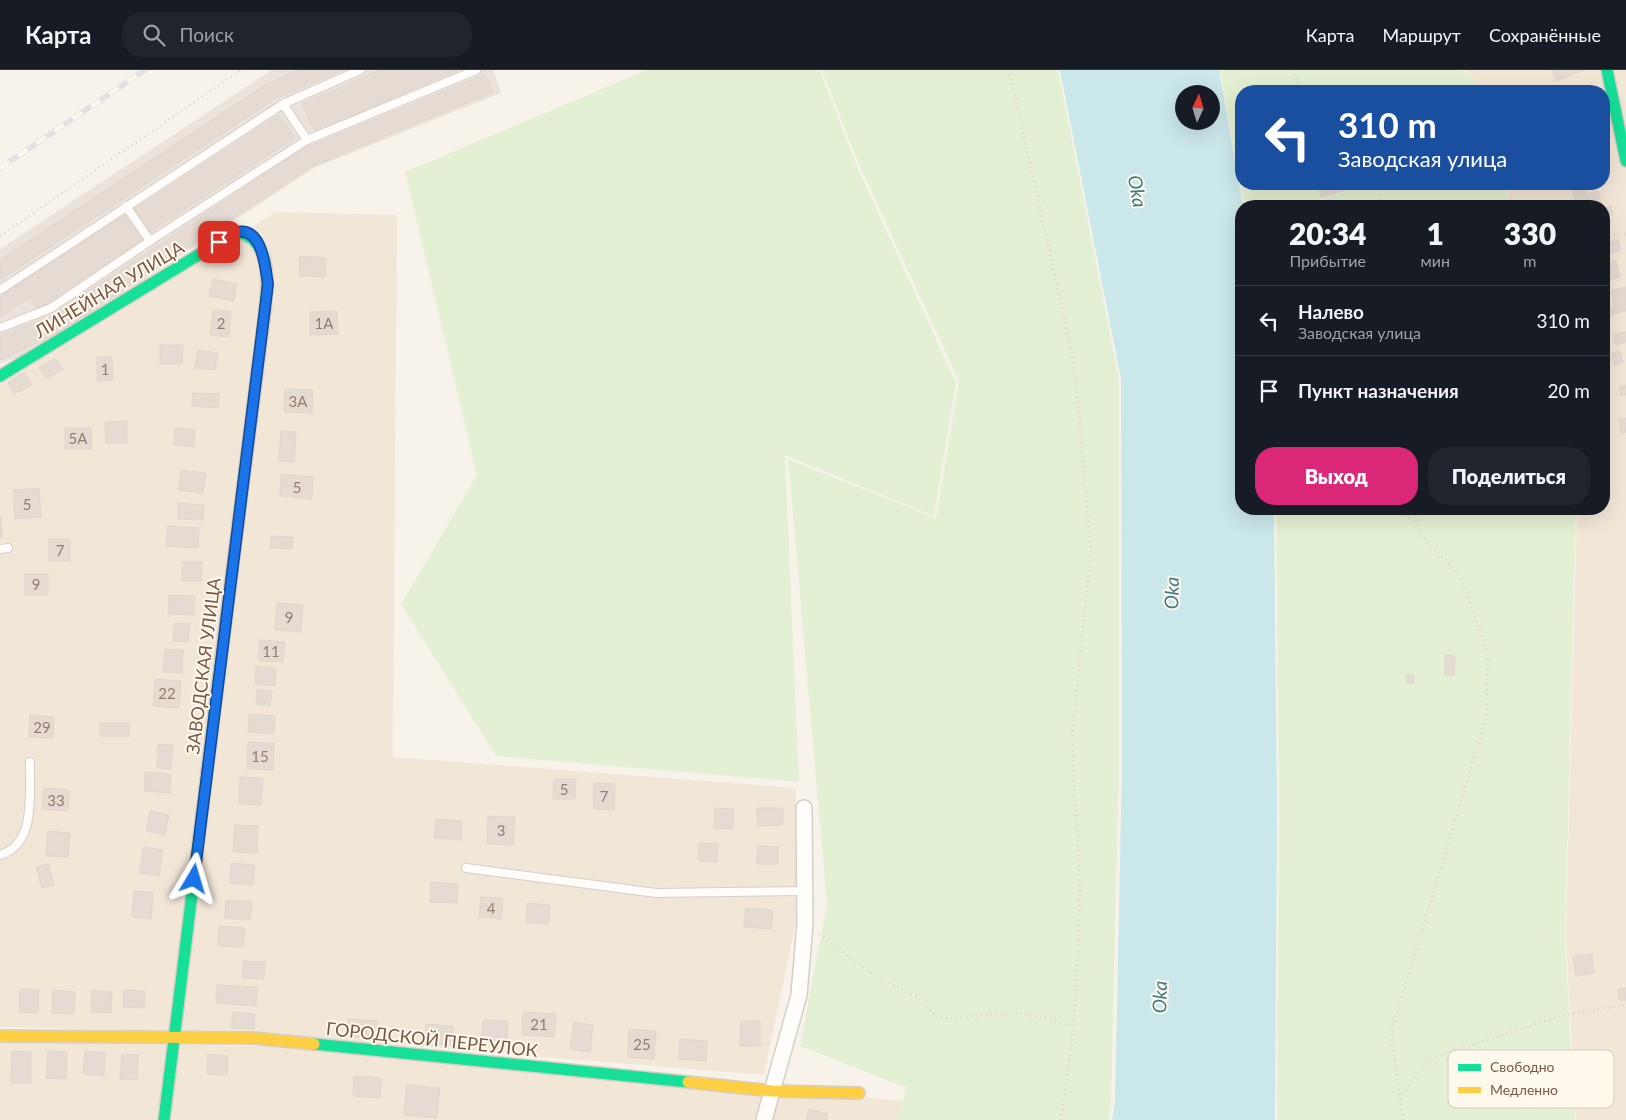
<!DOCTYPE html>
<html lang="ru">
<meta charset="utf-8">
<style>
:root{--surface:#171b24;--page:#20242c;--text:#f1f3f6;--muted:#9ea1a6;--line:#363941;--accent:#db2777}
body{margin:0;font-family:Lato,sans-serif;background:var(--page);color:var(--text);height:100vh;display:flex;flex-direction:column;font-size:19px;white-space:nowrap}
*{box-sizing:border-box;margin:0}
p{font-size:16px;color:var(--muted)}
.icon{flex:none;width:28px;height:28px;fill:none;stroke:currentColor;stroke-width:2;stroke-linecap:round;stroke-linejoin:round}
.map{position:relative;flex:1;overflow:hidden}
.sheet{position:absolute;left:1235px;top:130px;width:375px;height:315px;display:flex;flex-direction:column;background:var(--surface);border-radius:20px;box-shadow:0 5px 20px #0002}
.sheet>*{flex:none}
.top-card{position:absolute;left:1235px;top:15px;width:375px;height:105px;border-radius:20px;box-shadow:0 5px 20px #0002;background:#1a4fa0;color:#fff;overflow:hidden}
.needle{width:32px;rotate:4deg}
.buttons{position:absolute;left:1175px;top:15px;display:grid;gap:10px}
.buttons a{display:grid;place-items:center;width:45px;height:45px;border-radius:50%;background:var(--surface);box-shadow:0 5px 20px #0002;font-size:25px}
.pin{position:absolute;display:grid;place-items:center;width:42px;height:42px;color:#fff;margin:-21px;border-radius:10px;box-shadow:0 2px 8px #0006}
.me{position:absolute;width:55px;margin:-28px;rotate:7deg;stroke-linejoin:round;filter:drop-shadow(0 0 4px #0008)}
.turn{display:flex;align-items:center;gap:18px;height:105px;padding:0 20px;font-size:22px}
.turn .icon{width:65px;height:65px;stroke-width:2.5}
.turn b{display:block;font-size:35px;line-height:42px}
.eta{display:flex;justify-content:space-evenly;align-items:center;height:85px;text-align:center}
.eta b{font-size:30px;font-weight:800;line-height:35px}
.button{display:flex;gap:10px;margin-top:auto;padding:10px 20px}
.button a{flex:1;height:58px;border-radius:20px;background:var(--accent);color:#fff;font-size:20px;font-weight:800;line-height:58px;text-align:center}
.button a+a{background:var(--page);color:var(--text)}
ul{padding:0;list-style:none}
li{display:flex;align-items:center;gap:15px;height:70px;padding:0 20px;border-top:1px solid var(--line)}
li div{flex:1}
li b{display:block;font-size:19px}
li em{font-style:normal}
header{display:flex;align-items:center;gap:30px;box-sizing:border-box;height:70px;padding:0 25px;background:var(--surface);border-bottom:1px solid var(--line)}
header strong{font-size:24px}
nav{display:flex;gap:28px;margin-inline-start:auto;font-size:18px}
.search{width:350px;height:45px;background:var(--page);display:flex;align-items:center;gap:12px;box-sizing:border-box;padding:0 18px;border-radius:20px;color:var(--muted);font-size:19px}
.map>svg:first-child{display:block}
</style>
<header>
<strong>Карта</strong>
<div class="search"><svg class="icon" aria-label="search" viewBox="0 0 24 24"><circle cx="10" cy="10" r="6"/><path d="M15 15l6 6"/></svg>Поиск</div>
<nav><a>Карта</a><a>Маршрут</a><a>Сохранённые</a></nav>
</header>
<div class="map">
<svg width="1626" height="1050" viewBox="0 0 1626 1050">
<rect width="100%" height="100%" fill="#f8f3ea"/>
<g fill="#f2e6d7">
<path d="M1465 0H1626V1050H1576L1566 865 1577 439H1604V136H1511L1505 114H1604V21H1479L1476 11Z"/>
<path d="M276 142 397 145 393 687 796 718 797 847 764 1005 253 963 0 957V311Z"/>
<path d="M0 972 262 976 940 1034 937 1050H0Z"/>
</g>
<path fill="#ebe3db" d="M272 0H493L501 23 314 98 39 279 0 294V179Z"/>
<g fill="#e4f0d3">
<path d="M647 0H820L856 95 956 313 934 446 785 385 799 712 496 686 401 534 477 405 405 102Z"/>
<path d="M822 0H1058L1119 309V694L1111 1032 1109 1050H896L907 1018 800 976 827 834 788 389 936 448 959 311 858 92Z"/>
<path d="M1220 0H1463L1476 11 1478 21H1241V114H1504L1510 136H1244Z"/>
<path d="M1276 439H1576L1565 867 1575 1050H1277L1279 739Z"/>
</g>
<path fill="#cae7ea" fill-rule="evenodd" d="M1060 0H1219L1243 136 1241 439H1274L1277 740 1275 1050H1112L1115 1032 1122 693 1121 309ZM1184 24H1211V51H1184Z"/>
<g fill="#e5dbd2" stroke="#e1d6cc">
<path d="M299 0H343L275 29 0 210V190L268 13Z"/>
<path d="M380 0H457L315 62 302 34Z"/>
<path d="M1552 0H1584L1556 11Z"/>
<path d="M485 4 493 22 313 96 59 262 0 290V266L51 246 305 78Z"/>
<path d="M279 45 295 68 150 162 135 139Z"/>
<path d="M1317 114H1342L1344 120 1321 127Z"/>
<path d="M1584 116 1586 125 1598 121 1601 133 1576 136 1572 119Z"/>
<path d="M1611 136 1613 144 1604 146V138Z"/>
<path d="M125 145 142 170 37 239 30 227 0 247V227Z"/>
<path d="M1618 170 1621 180 1607 184 1605 174Z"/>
<path d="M300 186 326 188 325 207 299 206Z"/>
<path d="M1616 191 1620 207 1604 211V194Z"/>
<path d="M213 209 237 214 234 231 209 226Z"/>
<path d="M1626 217V241L1611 245 1609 238 1615 236 1611 221Z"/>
<path d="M213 240 231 241 229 267 210 265Z"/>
<path d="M337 241 338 264 310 265V242Z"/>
<path d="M1604 249 1608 264 1604 266Z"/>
<path d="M1626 262V272L1616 275 1613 265Z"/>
<path d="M1607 273 1611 290 1604 292V274Z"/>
<path d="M160 275H183L182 294H160Z"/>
<path d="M198 280 218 283 215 300 195 298Z"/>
<path d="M1620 281 1623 293 1615 295 1612 283Z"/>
<path d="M97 287H112L113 310 97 311Z"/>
<path d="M55 288 63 299 47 309 39 298Z"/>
<path d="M25 302 32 315 14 324 8 312Z"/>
<path d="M1626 315V325L1621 326 1619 317Z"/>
<path d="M285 319 313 320 312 343 284 342Z"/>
<path d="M193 323 219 324V338L192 336Z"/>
<path d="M1626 348V362L1621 363 1619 349Z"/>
<path d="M127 351V373H106L105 352Z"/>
<path d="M65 358H91L92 379H65Z"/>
<path d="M175 358 195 360 194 377 174 375Z"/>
<path d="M281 361 296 362 294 392 279 391Z"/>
<path d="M181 400 206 403 203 423 178 420Z"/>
<path d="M281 404 313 407 312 429 280 426Z"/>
<path d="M39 418 41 447 15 449 13 420Z"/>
<path d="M178 433 204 435 203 450 178 449Z"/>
<path d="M0 447H1L2 468H0Z"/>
<path d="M168 456 199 458 198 478 166 476Z"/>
<path d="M271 466 293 467 292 479 270 478Z"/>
<rect x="49" y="469" width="21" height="22"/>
<path d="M182 492H202L201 511H182Z"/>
<rect x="25" y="504" width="23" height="21"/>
<path d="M169 525 195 526 194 545 168 544Z"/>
<path d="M277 533 303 535 301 562 275 560Z"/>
<path d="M174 553 190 554 188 572 173 571Z"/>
<path d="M259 570 285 572 283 592 258 591Z"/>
<path d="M165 579 183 580 182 603 163 602Z"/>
<path d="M1445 585 1455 586 1454 606 1445 605Z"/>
<path d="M256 596 276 598 275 616 255 614Z"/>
<rect x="1407" y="605" width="7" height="8"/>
<path d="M155 609 181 611 179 638 153 636Z"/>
<path d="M257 619 272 621 270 636 256 634Z"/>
<path d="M249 644 275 646 274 664 248 662Z"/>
<path d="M30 645 54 647 53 668 29 667Z"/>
<rect x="100" y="653" width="29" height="13"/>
<path d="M248 672 274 673 273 700 247 699Z"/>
<path d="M158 674 173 675 171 699 157 698Z"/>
<path d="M145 702 171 704 170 723 144 721Z"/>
<path d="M240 707 263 708 261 735 239 734Z"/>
<path d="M554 709H576L575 729H553Z"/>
<path d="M594 713 615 714 614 740 593 739Z"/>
<path d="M44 718 69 720 68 741 42 739Z"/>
<path d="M715 738 734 739 733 759 714 758Z"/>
<path d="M757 738H783V755L757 756Z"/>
<path d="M150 741 169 745 165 765 146 761Z"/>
<path d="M488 746 515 747 513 775 487 774Z"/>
<path d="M436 749 462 751 461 770 434 768Z"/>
<path d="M235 755 258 756 257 783 233 782Z"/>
<path d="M48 761 70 763 68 787 46 786Z"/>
<path d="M699 773 718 774 717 792 698 791Z"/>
<path d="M757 776 778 777V794H757Z"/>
<path d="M144 777 163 780 159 806 139 803Z"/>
<path d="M231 793 255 795 253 815 230 813Z"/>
<path d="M48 794 54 815 42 818 36 797Z"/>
<path d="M431 812 458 814 457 833 430 832Z"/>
<path d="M134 821 153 822 151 849 132 847Z"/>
<path d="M481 827 503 828 501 849 479 847Z"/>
<path d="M226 830 252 832 250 850 225 848Z"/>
<path d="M527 833 550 835 549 854 526 852Z"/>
<path d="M746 838 773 840 771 859 744 857Z"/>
<path d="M219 856 245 858 243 877 218 876Z"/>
<path d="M1592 884 1594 903 1576 906 1573 886Z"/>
<path d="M243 891 265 892 264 909 242 908Z"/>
<path d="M217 915 257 917 256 936 216 933Z"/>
<path d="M1626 918V930H1619L1618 919Z"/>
<path d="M20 919 39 920 38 943 19 942Z"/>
<path d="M53 920 75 922 74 944 52 943Z"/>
<path d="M92 920 112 922 111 943 91 942Z"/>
<path d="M124 920 145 921 144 938 123 937Z"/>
<path d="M233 942 255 944 254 959 231 958Z"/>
<path d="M523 942 556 944 554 967 522 965Z"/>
<path d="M348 949 377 951 376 969 347 966Z"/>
<path d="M483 950 508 951 507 975 481 974Z"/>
<path d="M741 951H760V976H740Z"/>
<path d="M574 952 593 955 590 982 570 979Z"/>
<path d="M426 954 453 956 451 975 425 974Z"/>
<path d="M629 959 656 961 654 989 628 987Z"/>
<path d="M680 969 707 971 706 991 679 989Z"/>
<path d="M12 981 31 982V1013H11Z"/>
<path d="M48 981 67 982 66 1009 46 1008Z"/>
<path d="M85 981 105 983 104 1006 83 1004Z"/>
<path d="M122 984 138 985 137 1010 120 1009Z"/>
<path d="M208 984 228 986 227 1005 207 1004Z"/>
<path d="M354 1006 381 1008 380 1028 353 1026Z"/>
<path d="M407 1015 440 1018 437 1048 404 1045Z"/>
<path d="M809 1039 828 1044 826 1050H806Z"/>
</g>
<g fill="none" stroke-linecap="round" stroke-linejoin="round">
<g stroke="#d6cec7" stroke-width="10">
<g id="lane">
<path d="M283 34 307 70"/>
<path d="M126 136 150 171"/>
<path d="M0 220 283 34 360 0"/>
<path d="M0 258 51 238 150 171 307 70 476 0"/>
<path d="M0 479 8 478"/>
<path d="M0 785C37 774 29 723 30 692"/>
<path d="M466 798 656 823 805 821"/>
</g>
</g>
<g stroke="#d6cec7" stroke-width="18">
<path id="street" d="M764 1050 799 925 805 854 804 738"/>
</g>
<g stroke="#d7cec6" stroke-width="14">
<g id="fast">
<path d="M1607 0 1626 91"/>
<path d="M0 306 236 162C272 168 268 212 265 240"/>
<path d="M314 974 688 1012"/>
<path d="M164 1050 221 589"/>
</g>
</g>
<g stroke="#d7cec6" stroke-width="14">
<g id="slow">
<path d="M221 589 265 240"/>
<path d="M0 966 253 968 314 974"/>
<path d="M688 1012 772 1021 859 1023"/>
</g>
</g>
<g stroke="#dbd2cc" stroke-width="2.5" stroke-dasharray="1 4" stroke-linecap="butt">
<path d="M1290 0 1304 21"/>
<path d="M1379 114 1381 136"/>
<path d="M1604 165 1626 164"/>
<path d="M0 166 241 0"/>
<path d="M1397 439 1417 454"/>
<path d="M819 864 874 905 917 927 939 949 1019 943 1074 956 1080 819 1072 671 1091 478 1074 291 1009 0"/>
<path d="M1400 1028 1429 989 1564 945 1626 935"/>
<path d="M1061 1050 1074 956"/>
<path d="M1403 1050 1391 963 1486 648 1488 584 1460 506 1421 464 1413 439"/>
</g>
<use href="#lane" stroke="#fefdfc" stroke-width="8"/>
<use href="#street" stroke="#fefdfc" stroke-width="15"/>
<use href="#fast" stroke="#16e098" stroke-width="11"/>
<use href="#slow" stroke="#ffcf43" stroke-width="11"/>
<g stroke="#e4e1e5" stroke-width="5.5">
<path id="rail" d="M0 98 145 0"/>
</g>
<use href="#rail" stroke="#fff8ec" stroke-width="4" stroke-dasharray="11" stroke-linecap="butt"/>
</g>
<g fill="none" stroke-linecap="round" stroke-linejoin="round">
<g stroke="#114b97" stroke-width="12">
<path id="route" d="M194 809 268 214C265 198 263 157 237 162 231 163 224 169 219 172"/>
</g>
<use href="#route" stroke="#1a73e8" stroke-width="9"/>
</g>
<g text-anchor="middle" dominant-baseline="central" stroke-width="4" stroke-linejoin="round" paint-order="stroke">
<g font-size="15" fill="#967c6c">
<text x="221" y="253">2</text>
<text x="324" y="253">1А</text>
<text x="105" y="299">1</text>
<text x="298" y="331">3А</text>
<text x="78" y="368">5А</text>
<text x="297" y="417">5</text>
<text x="27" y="434">5</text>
<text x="60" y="480">7</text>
<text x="36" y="514">9</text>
<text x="289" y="547">9</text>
<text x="271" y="581">11</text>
<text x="167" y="623">22</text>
<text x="42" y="657">29</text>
<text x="260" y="686">15</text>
<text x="564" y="719">5</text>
<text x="604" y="726">7</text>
<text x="56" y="730">33</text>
<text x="501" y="760">3</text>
<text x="491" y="838">4</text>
<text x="539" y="954">21</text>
<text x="642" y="974">25</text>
</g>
<g font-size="18" fill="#795947" stroke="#fff8ec">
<text transform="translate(109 219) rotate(-31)">ЛИНЕЙНАЯ УЛИЦА</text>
<text transform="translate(203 596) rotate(-83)">ЗАВОДСКАЯ УЛИЦА</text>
<text transform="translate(432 969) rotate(6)">ГОРОДСКОЙ ПЕРЕУЛОК</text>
</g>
<g font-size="19" font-style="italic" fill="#3c7b87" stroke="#fff8ec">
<text transform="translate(1138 121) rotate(80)">Oka</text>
<text transform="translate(1171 523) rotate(-88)">Oka</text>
<text transform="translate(1159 927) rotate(-88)">Oka</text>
</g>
</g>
<rect x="1448" y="980" width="166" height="58" rx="8" fill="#fff8ec" stroke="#d7c8ba" stroke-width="1"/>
<rect x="1458" y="994" width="23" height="7" fill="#16e098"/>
<rect x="1458" y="1017" width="23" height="6" fill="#ffcf43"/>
<g font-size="14" fill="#795947">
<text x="1490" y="1002">Свободно</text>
<text x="1490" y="1025">Медленно</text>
</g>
</svg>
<div class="buttons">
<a><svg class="needle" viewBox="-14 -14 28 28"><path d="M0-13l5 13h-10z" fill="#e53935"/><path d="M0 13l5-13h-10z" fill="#9ea1a6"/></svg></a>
</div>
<div class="pin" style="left:219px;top:172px;background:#d93025"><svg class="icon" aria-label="arrive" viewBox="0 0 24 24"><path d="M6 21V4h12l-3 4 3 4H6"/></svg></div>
<svg class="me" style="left:194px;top:809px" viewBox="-20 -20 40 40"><path d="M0-17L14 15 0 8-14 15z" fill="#1a73e8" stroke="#fff" stroke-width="4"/></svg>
<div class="top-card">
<div class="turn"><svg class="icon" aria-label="left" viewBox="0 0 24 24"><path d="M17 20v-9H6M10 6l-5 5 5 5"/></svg><div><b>310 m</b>Заводская улица</div></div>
</div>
<section class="sheet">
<div class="eta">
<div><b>20:34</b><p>Прибытие</p></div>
<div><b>1</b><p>мин</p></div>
<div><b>330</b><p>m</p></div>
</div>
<ul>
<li><svg class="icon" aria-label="left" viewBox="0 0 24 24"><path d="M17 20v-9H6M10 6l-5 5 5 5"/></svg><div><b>Налево</b><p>Заводская улица</p></div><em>310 m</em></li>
<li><svg class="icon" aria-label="arrive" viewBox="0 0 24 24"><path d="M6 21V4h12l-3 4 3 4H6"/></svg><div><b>Пункт назначения</b></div><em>20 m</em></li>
</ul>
<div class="button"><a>Выход</a><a>Поделиться</a></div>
</section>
</div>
